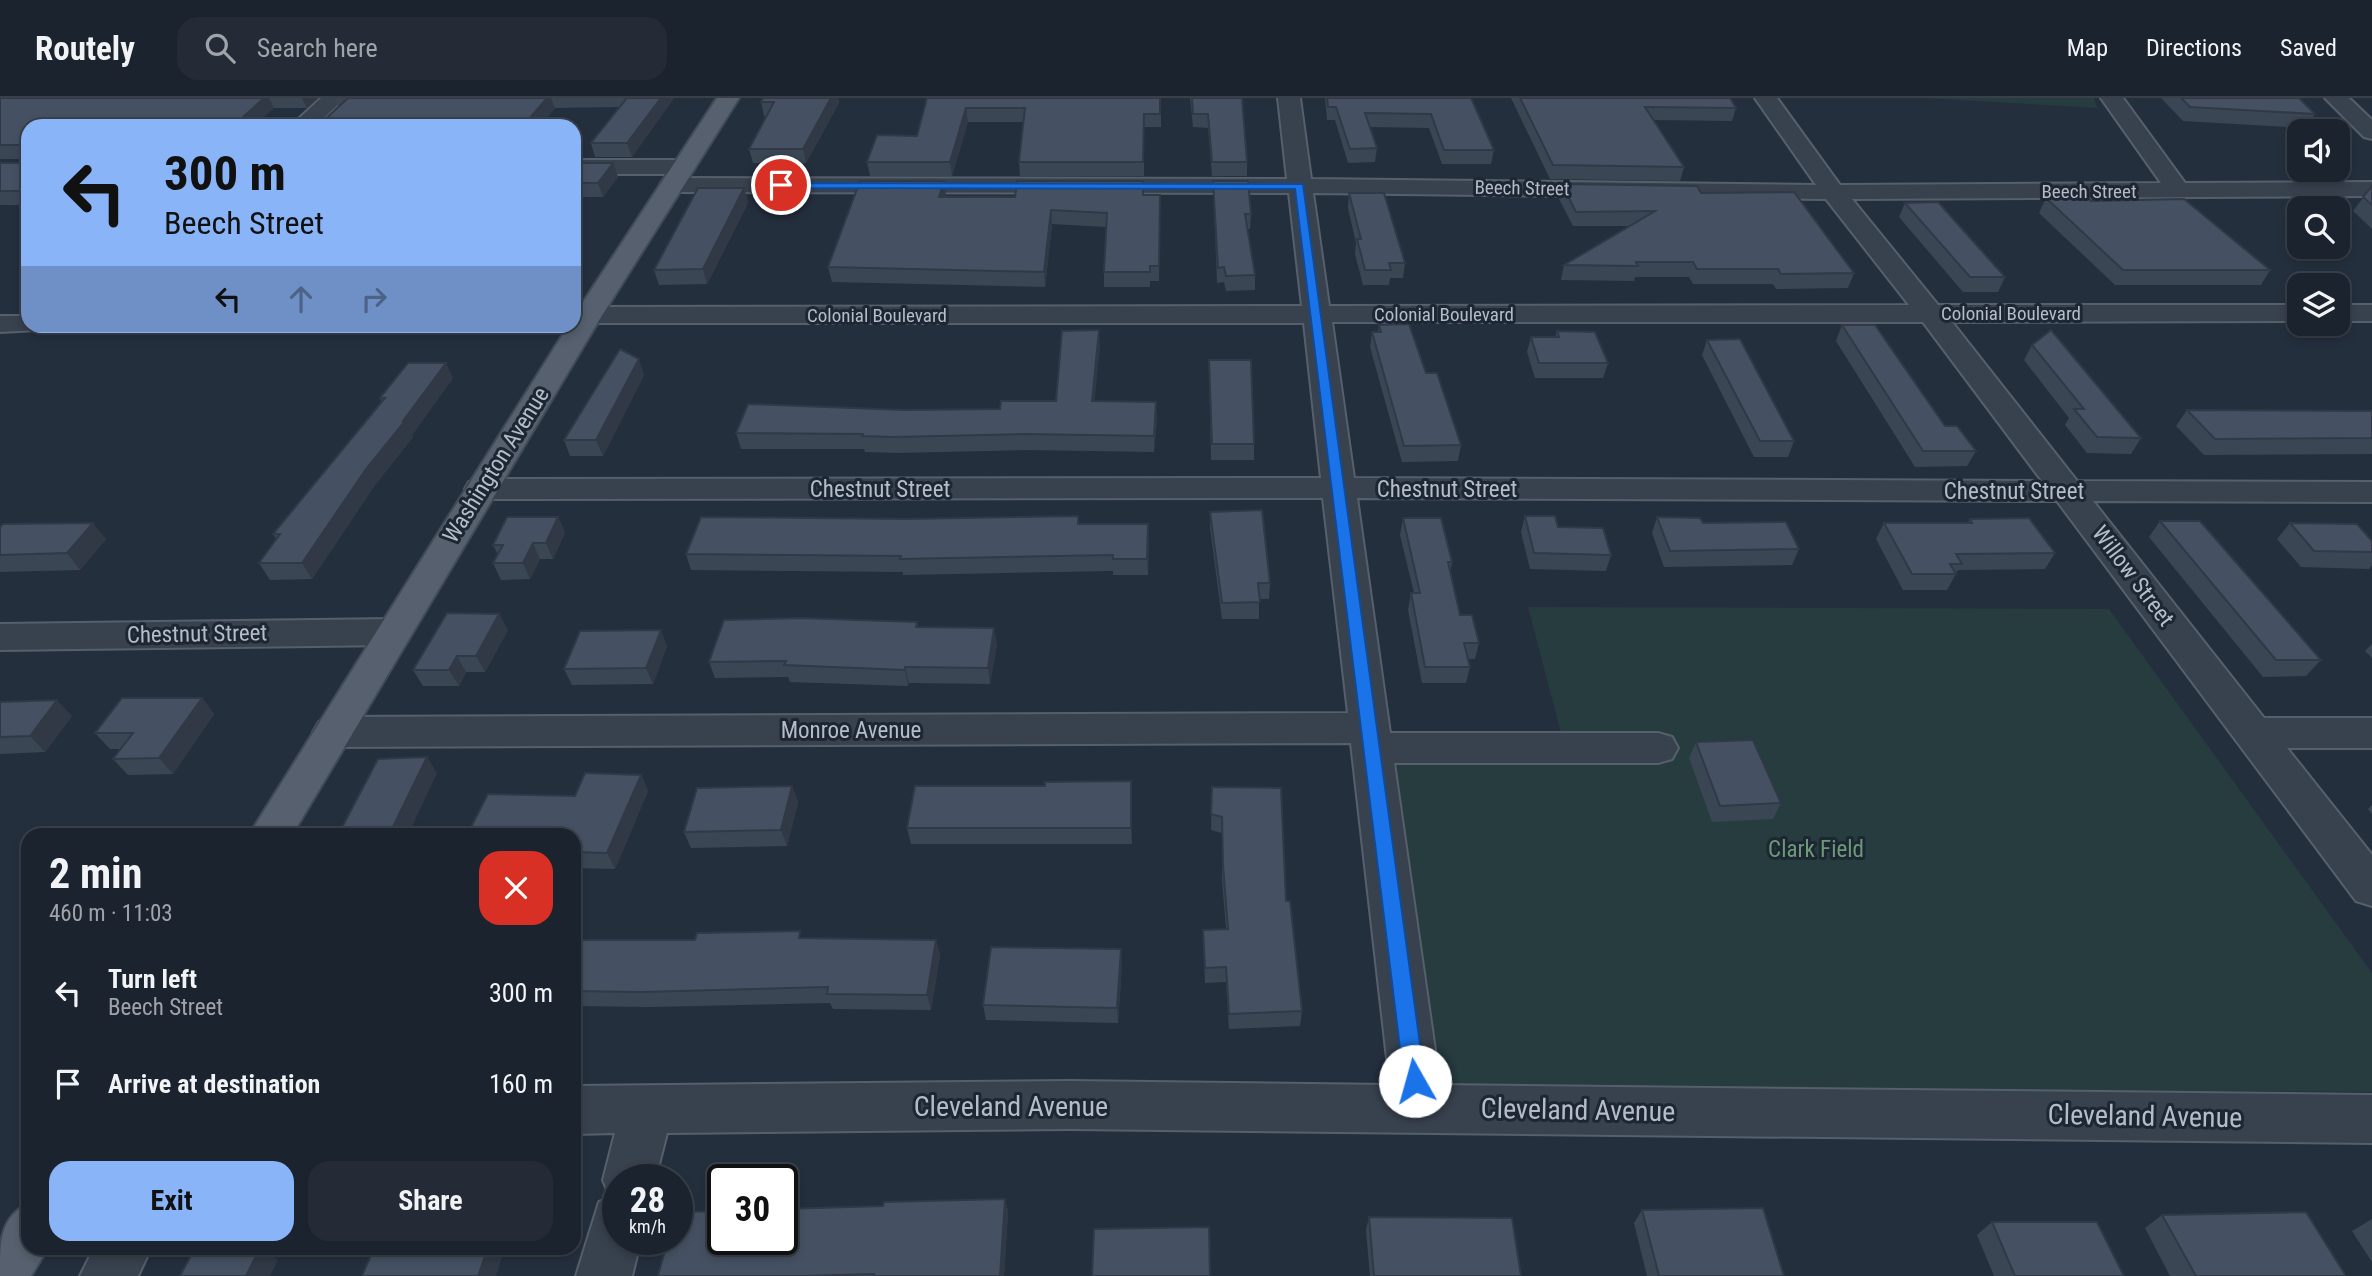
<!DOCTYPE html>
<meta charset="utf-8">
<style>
:root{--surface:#1b232e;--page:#242b36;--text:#f1f3f6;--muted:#a0a4aa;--line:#39404a;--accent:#8ab4f8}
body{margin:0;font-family:"Roboto Condensed",sans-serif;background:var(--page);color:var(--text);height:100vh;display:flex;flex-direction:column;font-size:26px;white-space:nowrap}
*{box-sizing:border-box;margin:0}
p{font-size:23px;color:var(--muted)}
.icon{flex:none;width:38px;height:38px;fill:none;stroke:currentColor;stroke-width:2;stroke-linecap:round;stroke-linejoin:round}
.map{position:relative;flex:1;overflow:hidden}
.side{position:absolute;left:21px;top:730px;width:560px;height:427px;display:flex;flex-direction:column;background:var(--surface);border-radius:21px;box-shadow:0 4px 10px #0003,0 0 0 2px var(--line)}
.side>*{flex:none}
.hud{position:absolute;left:21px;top:21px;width:560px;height:214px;border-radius:21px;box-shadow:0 4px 10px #0003,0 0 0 2px var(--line);background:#8ab4f8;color:#111;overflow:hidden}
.buttons{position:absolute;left:2287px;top:21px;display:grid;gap:14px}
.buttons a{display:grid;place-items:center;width:63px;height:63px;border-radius:14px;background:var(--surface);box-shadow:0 4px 10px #0003,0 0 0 2px var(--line);font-size:35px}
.speed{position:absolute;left:602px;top:1066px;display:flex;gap:14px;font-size:35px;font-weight:700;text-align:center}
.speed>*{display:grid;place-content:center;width:91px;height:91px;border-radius:50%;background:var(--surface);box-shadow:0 4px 10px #0003,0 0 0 2px var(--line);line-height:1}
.speed small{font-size:18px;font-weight:400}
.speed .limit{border:4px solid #111;border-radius:10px;background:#fff;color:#111}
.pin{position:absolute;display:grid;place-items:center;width:60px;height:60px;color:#fff;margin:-30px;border:4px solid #fff;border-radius:50%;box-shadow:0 2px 7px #0007}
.me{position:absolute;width:77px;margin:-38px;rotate:353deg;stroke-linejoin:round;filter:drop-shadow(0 0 5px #0008)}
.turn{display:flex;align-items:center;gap:24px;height:147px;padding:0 28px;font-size:32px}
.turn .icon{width:91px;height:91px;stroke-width:2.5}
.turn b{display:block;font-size:49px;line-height:60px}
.lanes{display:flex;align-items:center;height:66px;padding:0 28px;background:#0003;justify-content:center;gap:35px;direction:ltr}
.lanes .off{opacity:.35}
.round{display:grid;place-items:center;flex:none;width:74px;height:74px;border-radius:21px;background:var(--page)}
.headline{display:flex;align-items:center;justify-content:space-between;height:119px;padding:0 28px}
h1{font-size:42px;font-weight:700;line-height:52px}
.primary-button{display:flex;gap:14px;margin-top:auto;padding:14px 28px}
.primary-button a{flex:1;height:80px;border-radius:21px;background:var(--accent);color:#111;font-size:28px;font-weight:700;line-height:80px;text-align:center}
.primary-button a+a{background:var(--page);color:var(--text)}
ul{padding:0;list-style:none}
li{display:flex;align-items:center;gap:21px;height:91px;padding:0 28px}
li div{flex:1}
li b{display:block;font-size:26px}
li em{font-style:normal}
header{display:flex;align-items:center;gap:42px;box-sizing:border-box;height:98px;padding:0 35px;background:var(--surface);border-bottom:2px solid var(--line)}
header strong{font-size:33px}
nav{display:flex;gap:38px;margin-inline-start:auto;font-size:24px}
.search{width:490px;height:63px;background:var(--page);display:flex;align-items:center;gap:18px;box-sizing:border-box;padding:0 24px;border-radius:21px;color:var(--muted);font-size:26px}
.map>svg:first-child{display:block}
</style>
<header>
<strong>Routely</strong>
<div class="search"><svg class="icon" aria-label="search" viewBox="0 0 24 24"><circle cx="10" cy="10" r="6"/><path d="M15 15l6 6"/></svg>Search here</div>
<nav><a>Map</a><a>Directions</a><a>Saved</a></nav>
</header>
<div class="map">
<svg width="2372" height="1178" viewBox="0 0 2372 1178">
<rect width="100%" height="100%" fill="#242f3e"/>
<g fill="#263c3f">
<path d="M1925 0H2094L2097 10Z"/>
<path d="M1528 509 2109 511 2372 875V994L1439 989 1389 635H1561Z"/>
</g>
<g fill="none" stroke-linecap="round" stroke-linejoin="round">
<g stroke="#565f6c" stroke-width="4">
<g id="minor">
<path d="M321 0H345L315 28H291Z"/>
<path d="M1278 0H1300L1311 81 1816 87 1755 0H1777L1840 87 2161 85 2101 0H2123L2185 85 2372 84V98L1852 101 1938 207H2300V223L1952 224 2077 383 2372 384V404L2093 403 2264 620H2372V650H2287L2372 757V808L2356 803 2057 403 1357 400 1390 635H1658L1672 639 1678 650 1672 661 1658 665H1394L1440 987 2372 997V1045L1070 1031 667 1035 655 1082H618V1141H641L632 1178H576L599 1104 610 1099 603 1082 615 1035 574 1036V988L1070 983 1390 987 1351 645 333 649 319 644 313 634 319 624 333 619 1348 615 1323 400 481 401 469 398 465 391 469 384 481 381 1321 380 1304 225H589L579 223 575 217 579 211 589 209 1302 208 1289 95 672 94 663 92 660 87 663 82 672 80 1287 81ZM1313 95 1826 101 1909 207 1329 208ZM1332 224H1923L2042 383 1354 380Z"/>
<path d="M2325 0H2349L2372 22V41L2364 39Z"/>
<path d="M574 62H683L691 64 695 69 691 74 683 76H574Z"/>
<rect x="2338" y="207" width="34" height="16"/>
<path d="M0 218H28V228H41L38 232 0 234Z"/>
<path d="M394 521 407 525 412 534 407 543 394 547 0 552V526Z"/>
<path d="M94 1150H151L138 1178H80Z"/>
</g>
</g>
<g stroke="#414a57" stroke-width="4">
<g id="major">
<path d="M717 0H739L598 224 292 737H249L568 228H574V218Z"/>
<path d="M28 1105V1150H48L31 1178H0C0 1142 0 1121 28 1105Z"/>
</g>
</g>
<use href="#minor" fill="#38414e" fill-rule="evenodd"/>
<use href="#major" fill="#56606e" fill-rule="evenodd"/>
</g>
<g fill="#3b4654">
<path d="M0 0H318L307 10H274L28 28V107H0V65H21V61H0Z"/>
<path d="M334 0H674L632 59H595L591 45 619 9 555 10 540 28H318L339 9Z"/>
<path d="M763 0H838L839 5 806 65H753L749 51 767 18H764L761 4Z"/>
<path d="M927 0H1161V29H1144V78H1020L1019 64 1023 24H968L952 78H870L867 64 917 38Z"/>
<path d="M1190 0H1242L1247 64V78H1212L1208 30 1193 29Z"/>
<path d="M1325 0H1471L1494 52 1491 66H1442L1429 30 1370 29 1377 50 1375 64 1348 65 1335 22H1327Z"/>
<path d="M1511 0H1730L1736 10 1732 23 1654 22 1684 69 1680 83 1550 81Z"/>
<path d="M2161 0H2299L2315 16 2306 30 2183 23Z"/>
<path d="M613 65 618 79 603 99H574V66Z"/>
<path d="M1213 83 1251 116 1250 131H1247L1255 177V192L1226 193 1224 184 1217 185Z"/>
<path d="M1562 86 1701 95 1854 175 1848 190 1776 191 1773 186H1693L1689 179H1635L1634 183 1561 182 1564 167 1631 128H1573L1559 101Z"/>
<path d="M2372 88V131L2353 113Z"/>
<path d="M744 90 748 105 707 186 659 187 654 172Z"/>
<path d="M1349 95 1405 165 1403 180H1390L1389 187H1363L1355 156 1356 145 1348 110Z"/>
<path d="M946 97V99H1015L1160 97 1159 183H1150V189H1104V174L1106 129 1052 126 1045 189 832 184 828 169Z"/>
<path d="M2046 100 2091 103 2270 172 2261 187H2115L2039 115Z"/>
<path d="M1905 105 2005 179 1998 194H1963L1899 119Z"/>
<path d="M1379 227 1426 275 1461 347 1458 363 1402 364 1370 249 1372 234H1378Z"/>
<path d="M1842 227 1945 328 1976 353 1967 368 1915 369 1836 243Z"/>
<path d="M1557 233 1608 265 1603 280H1535L1527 254 1531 239H1555Z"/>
<path d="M1707 242 1794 343 1788 359H1754L1702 257Z"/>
<path d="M2032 247 2141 340 2131 356 2087 355 2065 327 2069 320 2024 262Z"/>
<path d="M1100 248 1094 303 1157 320 1154 354 1026 352 898 355 865 354 864 351H741L736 335 903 312 1000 311 1056 303Z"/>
<path d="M1209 262 1254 346V362H1211Z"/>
<path d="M644 277 603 358H570L564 342Z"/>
<path d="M453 280 412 337 413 339 375 387 312 481 270 482 259 465 276 441 273 436 382 304 380 300Z"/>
<path d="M2187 312 2372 313V356L2204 357 2176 328Z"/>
<path d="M1210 414 1270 485 1269 501H1259V521H1222L1210 430Z"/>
<path d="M1525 418 1558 429 1611 457 1606 473 1530 471 1521 434Z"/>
<path d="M558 419 565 435 553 461H540L530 481 501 482 493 465 498 457 493 447Z"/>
<path d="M1657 419 1703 425 1799 451 1792 467 1664 469 1652 435Z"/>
<path d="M1403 420 1452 464 1450 475 1460 517 1479 545 1475 561H1468L1470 569 1466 585H1422L1408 512 1411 495H1414L1400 437Z"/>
<path d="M1970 421 2055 455 2045 471 1958 472 1947 492H1903L1876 441 1884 425H1968Z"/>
<path d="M2160 423 2321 562 2306 578 2263 579 2149 439Z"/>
<path d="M2290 425 2372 443V467L2369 471 2301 469 2277 441Z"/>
<path d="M1079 426 1149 442 1148 477H1113V473L903 477V474L691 472 686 456Z"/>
<path d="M0 429 106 441 80 472 0 474Z"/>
<path d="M499 516 508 532 485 574H466L459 588H423L413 572Z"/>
<path d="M917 524 918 529 997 546 990 586 909 585 908 588 790 584 788 579 715 580 709 564Z"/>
<path d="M2372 546V560L2365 553Z"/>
<path d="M667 548 653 586 572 587 564 571Z"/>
<path d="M202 600 214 616 173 676 128 677 113 661 121 651H110L95 635Z"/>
<path d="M0 604 72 618 45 654 0 656Z"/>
<path d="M1696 644 1781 705 1773 721 1712 724 1689 660Z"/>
<path d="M641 677 648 693 615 771 574 770V737Z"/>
<path d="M1131 683 1132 746H911L907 730 1045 688Z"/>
<path d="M792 688 798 704 787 748 691 750 684 734Z"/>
<path d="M1212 689 1286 803 1302 913 1300 928 1229 931 1226 884 1205 885 1203 832 1226 831 1222 782V735L1211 732Z"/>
<path d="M2372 707V716L2368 711Z"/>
<path d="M803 840 936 842 940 857 931 912 833 911 830 905 650 909 574 908V842H695Z"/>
<path d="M1122 866 1118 925 986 922 983 907Z"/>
<path d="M1005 1101 1008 1114 1004 1178H658L883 1108Z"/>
<path d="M1642 1112 1784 1178H1647L1634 1125Z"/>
<path d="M2162 1117 2346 1178H2170L2145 1130Z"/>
<path d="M1369 1119 1521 1178H1370L1366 1132Z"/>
<path d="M2372 1121V1164L2352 1133Z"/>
<path d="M1992 1124 2124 1178H1994L1977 1137Z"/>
</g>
<g fill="#303945">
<path d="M264 0H269L274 10 255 28H233Z"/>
<path d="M302 0H318L307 10Z"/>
<path d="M547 0H551L555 10 540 28H523Z"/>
<path d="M661 0H674L632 59 627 45Z"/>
<path d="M831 0H838L839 5 806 65 803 51Z"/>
<path d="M966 10 968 24 952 78 950 64Z"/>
<path d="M613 65 618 79 603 99 598 85Z"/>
<path d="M944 83 946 97 942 113 939 99Z"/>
<path d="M744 90 748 105 707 186 703 171Z"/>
<path d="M1051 112 1052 126 1045 189 1044 174Z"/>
<path d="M1099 232 1100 248 1093 319 1092 303Z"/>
<path d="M639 261 644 277 603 358 596 342Z"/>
<path d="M446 265 453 280 412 337 413 339 375 387 312 481 302 465 366 371Z"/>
<path d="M1156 304 1157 320 1154 354V338Z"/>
<path d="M558 419 565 435 553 461 546 445Z"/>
<path d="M93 425 106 441 80 472 67 455Z"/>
<path d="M1148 426 1149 442 1148 477 1147 461Z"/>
<path d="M533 445 540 461 530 481 523 465Z"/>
<path d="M499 516 508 532 485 574 476 558Z"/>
<path d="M994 530 997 546 990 586 988 570Z"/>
<path d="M661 532 667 548 653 586 646 570Z"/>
<path d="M457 558 466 574 459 588 449 572Z"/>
<path d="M905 569 909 585 908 588 905 572Z"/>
<path d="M202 600 214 616 173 676 159 660Z"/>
<path d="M57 602 72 618 45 654 30 638Z"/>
<path d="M427 659 437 675 408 737H389Z"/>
<path d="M641 677 648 693 615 771 607 755Z"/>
<path d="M1131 683 1132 699V746L1131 730Z"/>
<path d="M792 688 798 704 787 748 781 732Z"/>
<path d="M936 842 940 857 931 912 927 897Z"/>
<path d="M1121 851 1122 866 1118 925 1117 910Z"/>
<path d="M1005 1101 1008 1114 1004 1178H1000Z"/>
<path d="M260 1150 278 1162 270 1178H246Z"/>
<path d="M488 1150H505L496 1178H478Z"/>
</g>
<g fill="#455162" stroke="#303945" stroke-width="2">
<path d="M0 0H264L233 28H28V93H0V65H21V47H0Z"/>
<path d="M348 0H547L523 28H318Z"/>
<path d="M627 0H661L627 45H591Z"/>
<path d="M763 0H831L803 51H749L774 4H761Z"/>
<path d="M927 0H1160V16H1144L1143 64H1019L1025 10H966L950 64H867L877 37 917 38Z"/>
<path d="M1192 0H1242L1247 64H1212L1208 16H1193Z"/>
<path d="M1327 0H1471L1494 52H1444L1431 16 1365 15 1377 50 1350 51 1336 9H1328Z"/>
<path d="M1520 0H1730L1736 10 1645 9 1684 69 1553 67Z"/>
<path d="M2181 0H2299L2315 16 2190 9Z"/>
<path d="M575 65H613L598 85H574V66Z"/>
<path d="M860 83H944L939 99H1015L1017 83H1143V97H1160L1159 168H1150V174H1104L1107 115 1051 112 1044 174 828 169Z"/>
<path d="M1213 83H1248L1251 116H1245L1255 177 1226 178 1224 169 1218 170Z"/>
<path d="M1562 86 1697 88 1701 95 1794 94 1854 175 1781 176 1778 171H1697L1693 164H1636L1638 168 1564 167 1655 113 1576 114Z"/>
<path d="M2372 88V107L2363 99Z"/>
<path d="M698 90H744L703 171 654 172Z"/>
<path d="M1349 95H1384L1405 165H1389L1391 172H1365L1357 141H1361Z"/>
<path d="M2046 100H2088L2091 103 2184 101 2270 172H2123Z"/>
<path d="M1938 104 2005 179H1970L1905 105Z"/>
<path d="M1409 226 1426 275H1437L1461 347 1404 348 1372 234H1381L1379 227Z"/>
<path d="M1842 227H1875L1945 328H1957L1976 353H1923Z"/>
<path d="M1099 232 1092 303 1156 304 1154 338 1024 336 894 339 862 338 863 336 736 335 748 306 903 312 1000 311 1001 303H1056L1062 233Z"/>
<path d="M2051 232 2141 340 2097 339 2074 311H2084L2032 247Z"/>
<path d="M1557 233 1595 234 1608 265H1539L1531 239H1559Z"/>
<path d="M1740 241 1794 343H1760L1707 242Z"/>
<path d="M620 251 639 261 596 342H564Z"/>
<path d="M1209 262H1251L1254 346H1212Z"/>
<path d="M408 265H446L403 323H405L366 371 302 465H259L280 436H273L385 300H380Z"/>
<path d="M2187 312 2372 313V340L2215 341Z"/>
<path d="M1262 412 1270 485H1258L1260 504 1222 505 1210 414Z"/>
<path d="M1078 418V426H1148L1147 461H1113V457L900 461 901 458 686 456 701 419 908 421Z"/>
<path d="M1525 418H1555L1558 429 1603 430 1611 457 1534 455Z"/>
<path d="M507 419H558L546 445H533L523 465H493L503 447H493Z"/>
<path d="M1657 419 1700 420 1703 425 1786 424 1799 451 1670 453Z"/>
<path d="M1403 420H1441L1452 464H1448L1460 517H1472L1479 545H1464L1470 569H1425L1411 495H1420Z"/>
<path d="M2029 420 2055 455 1956 456 1962 466H1950L1956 476H1912L1884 425H1972L1970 421Z"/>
<path d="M2160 423H2200L2321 562H2276Z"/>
<path d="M93 425 67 455 0 457V429L3 426Z"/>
<path d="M2290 425 2357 426 2372 443V454L2314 453Z"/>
<path d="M447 515 499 516 476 558H457L449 572H413Z"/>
<path d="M800 520 917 524 916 529 994 530 988 570 905 569V572L784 567 786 563 709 564 724 522Z"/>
<path d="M661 532 646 570 564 571 580 533Z"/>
<path d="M122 600H202L159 660 113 661 133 635H95Z"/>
<path d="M57 602 30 638 0 639V604Z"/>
<path d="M1753 642 1781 705 1720 708 1696 644Z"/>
<path d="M427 659 389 737H338L378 661Z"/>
<path d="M585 675 641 677 607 755 574 754V737H467L488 696 575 698Z"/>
<path d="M1131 683V730H907L915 688H1045V684Z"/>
<path d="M792 688 781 732 684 734 697 690Z"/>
<path d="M1212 689 1281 690 1286 803H1290L1302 913 1229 916 1226 869 1205 870 1203 832 1228 831 1223 767 1222 719 1211 716Z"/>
<path d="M800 833 799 840 936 842 927 897 827 896 828 889 641 894 574 893V842H695L697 835Z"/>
<path d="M991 849 1121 851 1117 910 983 907Z"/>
<path d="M1005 1101 1000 1178H874V1176L806 1178H658L668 1141H677V1114L723 1113V1141H782V1111L883 1108 884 1104Z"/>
<path d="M1763 1110 1784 1178H1659L1642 1112Z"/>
<path d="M2306 1114 2346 1178H2196L2162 1117Z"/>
<path d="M1369 1119 1512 1120 1521 1178H1374Z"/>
<path d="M1992 1124H2097L2124 1178H2015Z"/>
<path d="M1209 1129 1210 1178H1092L1094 1131Z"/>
<path d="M195 1150H260L246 1178H180Z"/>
<path d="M374 1150H488L478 1178H362Z"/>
</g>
<path fill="#1a73e8" stroke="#114b97" stroke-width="2" d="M778 85 1303 86 1425 983 1422 990 1415 992 1407 990 1404 983 1295 91 781 90 778 89Z"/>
<g text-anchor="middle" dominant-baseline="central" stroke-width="6" stroke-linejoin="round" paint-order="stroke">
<g font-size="19" fill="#b4bcc9" stroke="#1d2633">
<text transform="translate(1522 90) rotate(1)">Beech Street</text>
<text x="2089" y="93">Beech Street</text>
<text x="2011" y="215">Colonial Boulevard</text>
<text x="1444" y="216">Colonial Boulevard</text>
<text x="877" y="217">Colonial Boulevard</text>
</g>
<g font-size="23" fill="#b4bcc9" stroke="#1d2633">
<text transform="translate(496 367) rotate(-58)">Washington Avenue</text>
<text x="880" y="391">Chestnut Street</text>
<text x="1447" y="391">Chestnut Street</text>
<text x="2014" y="393">Chestnut Street</text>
<text transform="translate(2133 478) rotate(53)">Willow Street</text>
<text transform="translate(197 536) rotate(-1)">Chestnut Street</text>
<text x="851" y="632">Monroe Avenue</text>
</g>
<g font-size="23" fill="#6b9a76" stroke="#1d2633">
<text x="1816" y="751">Clark Field</text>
</g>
<g font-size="28" fill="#b4bcc9" stroke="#1d2633">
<text x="1011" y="1008">Cleveland Avenue</text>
<text transform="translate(1578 1012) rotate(1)">Cleveland Avenue</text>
<text transform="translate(2145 1018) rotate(1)">Cleveland Avenue</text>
</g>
</g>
</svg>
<div class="buttons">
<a><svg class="icon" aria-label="sound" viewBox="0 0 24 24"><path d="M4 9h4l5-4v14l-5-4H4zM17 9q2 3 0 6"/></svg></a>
<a><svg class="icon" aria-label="search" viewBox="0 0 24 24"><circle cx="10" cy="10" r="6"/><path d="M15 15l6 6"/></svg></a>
<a><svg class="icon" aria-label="layers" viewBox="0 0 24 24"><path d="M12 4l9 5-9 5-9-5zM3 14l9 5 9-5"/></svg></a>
</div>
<div class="speed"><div>28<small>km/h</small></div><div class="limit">30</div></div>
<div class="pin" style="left:781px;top:87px;background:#d93025"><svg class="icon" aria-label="arrive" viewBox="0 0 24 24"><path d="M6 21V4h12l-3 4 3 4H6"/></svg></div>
<svg class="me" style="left:1415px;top:983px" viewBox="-20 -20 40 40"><circle r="19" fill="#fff"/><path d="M0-13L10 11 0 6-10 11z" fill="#1a73e8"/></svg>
<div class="hud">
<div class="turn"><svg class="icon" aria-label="left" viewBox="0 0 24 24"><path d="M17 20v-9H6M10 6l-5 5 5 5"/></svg><div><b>300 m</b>Beech Street</div></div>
<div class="lanes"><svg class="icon" aria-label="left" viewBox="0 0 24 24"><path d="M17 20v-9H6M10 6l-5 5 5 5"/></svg><svg class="icon off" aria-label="ahead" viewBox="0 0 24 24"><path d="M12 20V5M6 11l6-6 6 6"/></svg><svg class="icon off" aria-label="right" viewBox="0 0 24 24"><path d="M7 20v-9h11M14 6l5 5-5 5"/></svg></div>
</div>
<section class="side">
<div class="headline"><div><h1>2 min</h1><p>460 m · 11:03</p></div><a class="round" style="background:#d93025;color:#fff"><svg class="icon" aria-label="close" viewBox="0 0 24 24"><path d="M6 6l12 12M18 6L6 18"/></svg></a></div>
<ul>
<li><svg class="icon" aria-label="left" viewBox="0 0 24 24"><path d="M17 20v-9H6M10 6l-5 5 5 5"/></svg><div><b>Turn left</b><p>Beech Street</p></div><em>300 m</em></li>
<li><svg class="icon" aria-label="arrive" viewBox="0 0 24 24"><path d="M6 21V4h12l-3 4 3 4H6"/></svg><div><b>Arrive at destination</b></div><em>160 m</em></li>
</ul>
<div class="primary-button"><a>Exit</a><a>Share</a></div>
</section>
</div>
